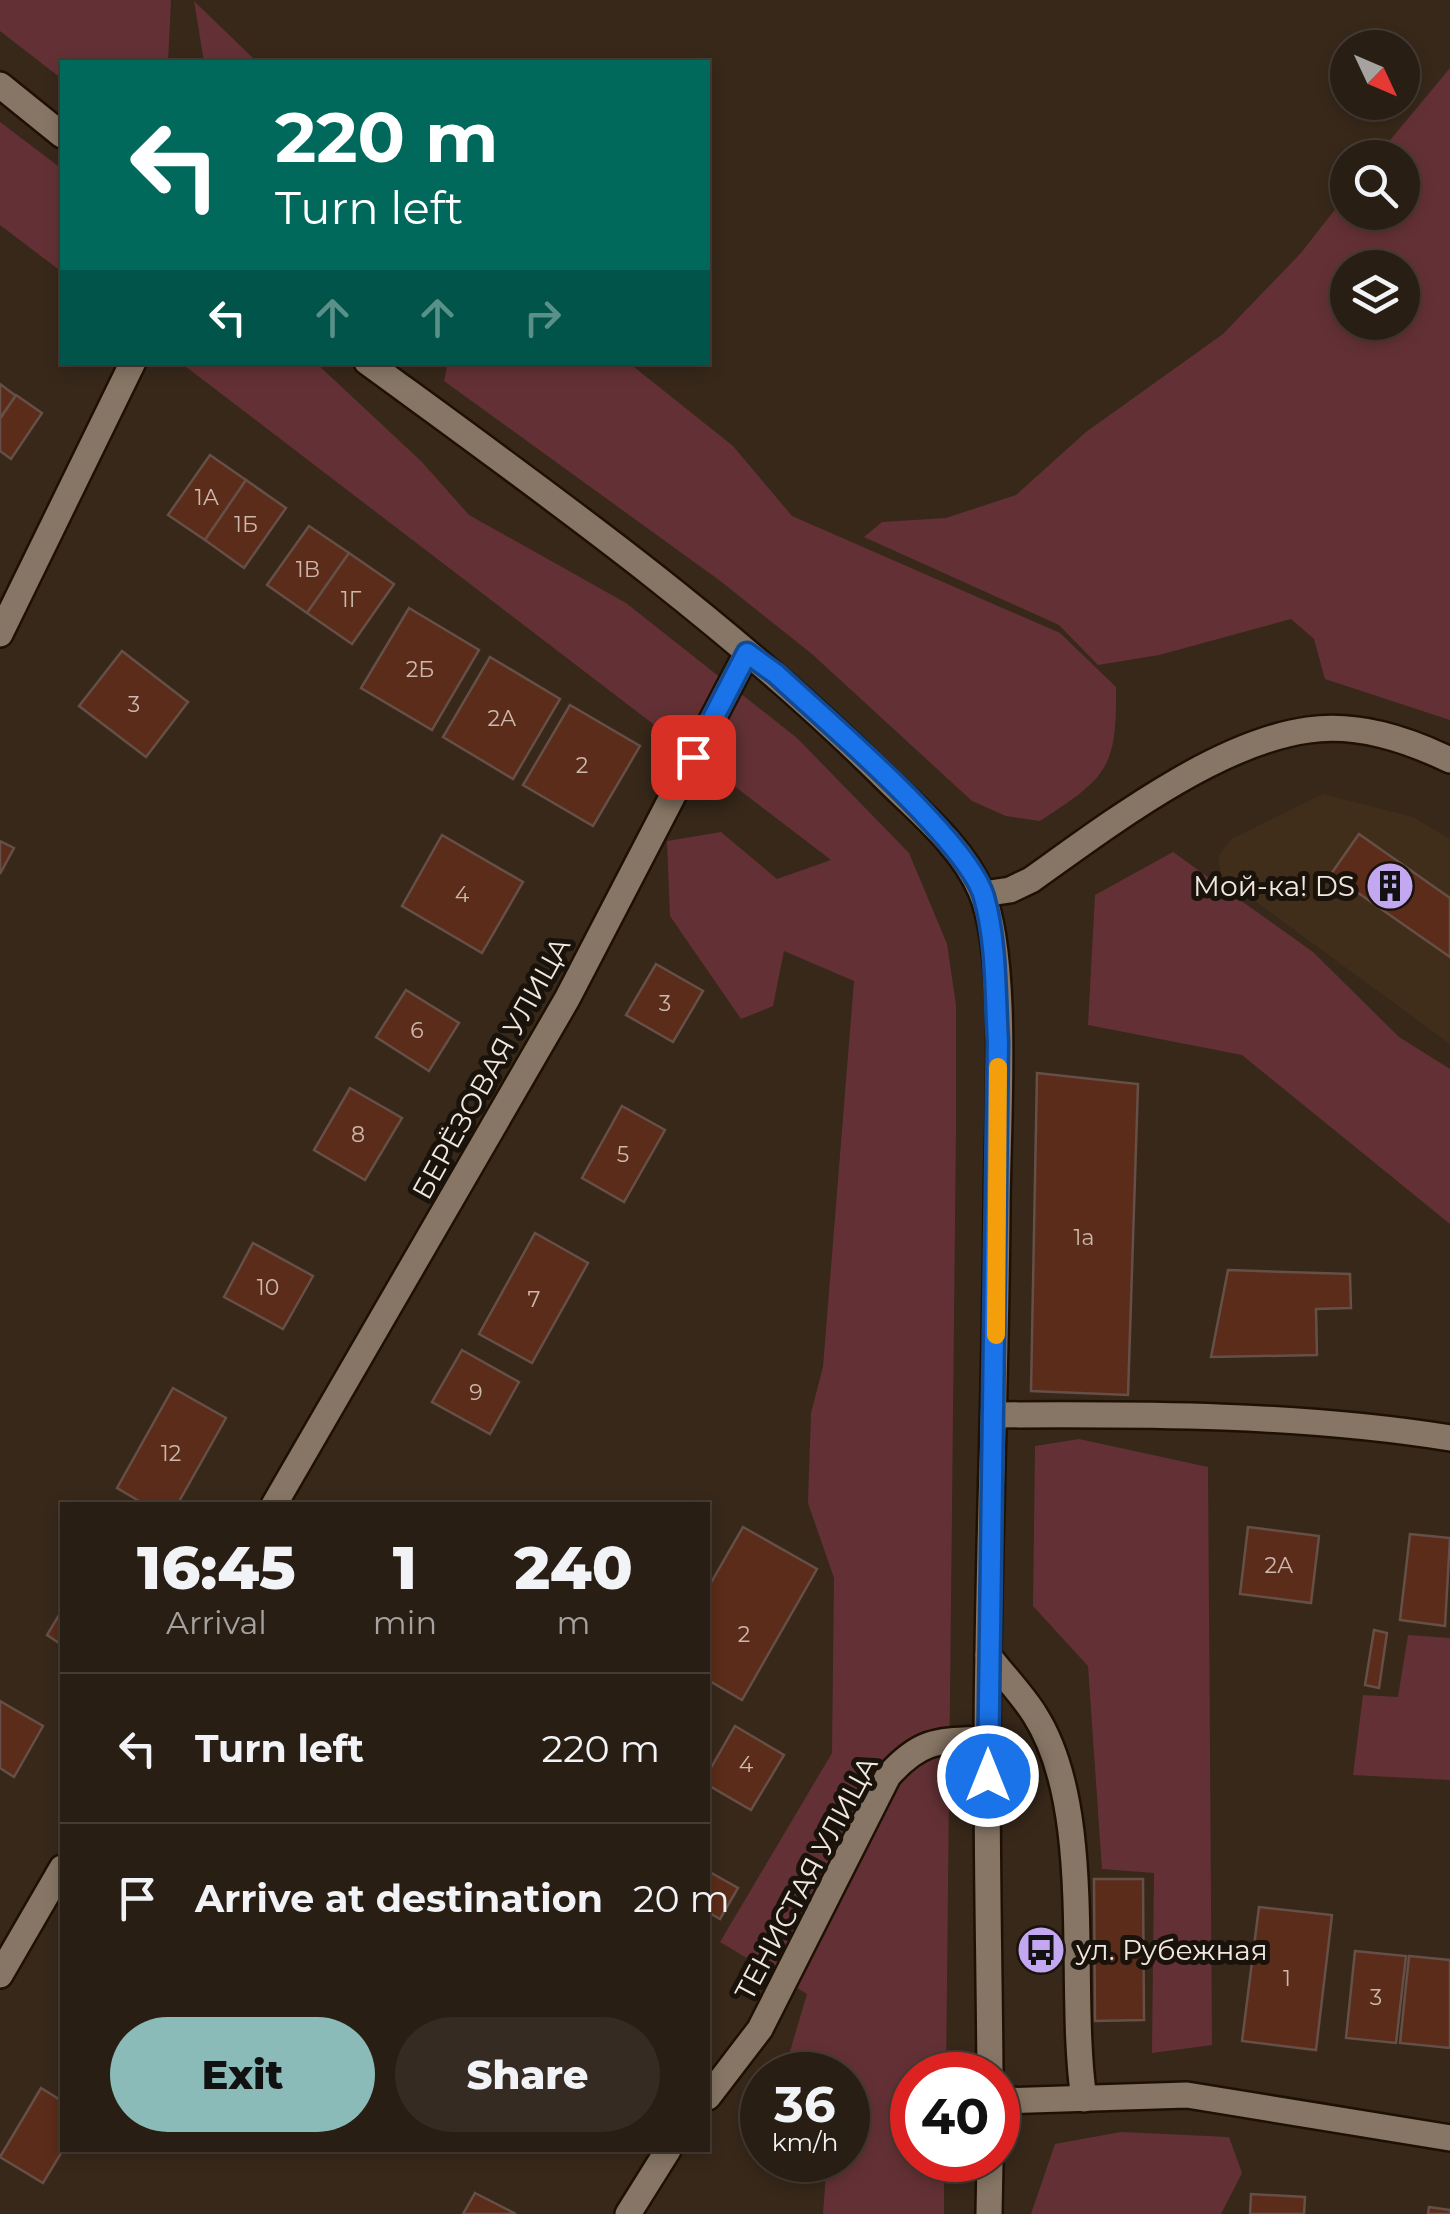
<!DOCTYPE html>
<meta charset="utf-8">
<style>
:root{--surface:#291e14;--page:#352b22;--text:#f1f3f6;--muted:#a5a2a0;--line:#453c34;--accent:#8bbbb9}
body{margin:0;font-family:Montserrat,sans-serif;background:var(--page);color:var(--text);height:100vh;display:flex;flex-direction:column;font-size:38px;white-space:nowrap}
*{box-sizing:border-box;margin:0}
p{font-size:32px;color:var(--muted)}
.icon{flex:none;width:55px;height:55px;fill:none;stroke:currentColor;stroke-width:2;stroke-linecap:round;stroke-linejoin:round}
.map{position:relative;flex:1;overflow:hidden}
.panel{position:absolute;left:60px;top:1502px;width:650px;height:650px;display:flex;flex-direction:column;background:var(--surface);border-radius:0px;box-shadow:0 5px 15px #0003,0 0 0 2px var(--line)}
.panel>*{flex:none}
.hud{position:absolute;left:60px;top:60px;width:650px;height:305px;border-radius:0px;box-shadow:0 5px 15px #0003,0 0 0 2px var(--line);background:#00695c;color:#fff;overflow:hidden}
.needle{width:65px;rotate:134deg}
.tools{position:absolute;left:1330px;top:30px;display:grid;gap:20px}
.tools a{display:grid;place-items:center;width:90px;height:90px;border-radius:50%;background:var(--surface);box-shadow:0 5px 15px #0003,0 0 0 2px var(--line);font-size:50px}
.speed{position:absolute;left:740px;top:2052px;display:flex;gap:20px;font-size:50px;font-weight:700;text-align:center}
.speed>*{display:grid;place-content:center;width:130px;height:130px;border-radius:50%;background:var(--surface);box-shadow:0 5px 15px #0003,0 0 0 2px var(--line);line-height:1}
.speed small{font-size:25px;font-weight:400}
.speed .limit{border:15px solid #d22;background:#fff;color:#111}
.pin{position:absolute;display:grid;place-items:center;width:85px;height:85px;color:#fff;margin:-42px;border-radius:20px;box-shadow:0 5px 15px #0006}
.me{position:absolute;width:110px;margin:-55px;rotate:0deg;stroke-linejoin:round;filter:drop-shadow(0 0 8px #0008)}
.turn{display:flex;align-items:center;gap:35px;height:210px;padding:0 50px;font-size:45px}
.turn .icon{width:130px;height:130px;stroke-width:2.5}
.turn b{display:block;font-size:70px;line-height:85px}
.lanes{display:flex;align-items:center;height:95px;padding:0 50px;background:#0003;justify-content:center;gap:50px;direction:ltr}
.lanes .off{opacity:.35}
.eta{display:flex;justify-content:space-evenly;align-items:center;height:170px;text-align:center}
.eta b{font-size:60px;font-weight:800;line-height:70px}
.action{display:flex;gap:20px;margin-top:auto;padding:20px 50px}
.action a{flex:1;height:115px;border-radius:60px;background:var(--accent);color:#111;font-size:40px;font-weight:800;line-height:115px;text-align:center}
.action a+a{background:var(--page);color:var(--text)}
ul{padding:0;list-style:none}
li{display:flex;align-items:center;gap:30px;height:150px;padding:0 50px;border-top:2px solid var(--line)}
li div{flex:1}
li b{display:block;font-size:38px}
li em{font-style:normal}
.map>svg:first-child{display:block}
</style>
<div class="map">
<svg width="1450" height="2214" viewBox="0 0 1450 2214">
<rect width="100%" height="100%" fill="#37281a"/>
<path fill="#412e1a" d="M1323 794 1413 817 1450 839V1044L1221 876 1218 857 1231 839Z"/>
<g fill="#633135" fill-rule="evenodd">
<path d="M0 0H171L168 62H62V79L0 31Z"/>
<path d="M194 1 257 62H204Z"/>
<path d="M1450 68V720L1325 679 1314 639 1291 619 1159 655 1098 665 1059 625 864 537 882 522 946 518 1016 495 1086 432 1223 334 1301 253 1347 194 1348 212H1402V158L1376 157ZM1348 268H1402V322H1348Z"/>
<path d="M0 122 62 169V272L0 225Z"/>
<path d="M181 363H316L421 461 469 515 626 603 797 738 909 853 947 944 956 1005V1126L946 2075H912V2160H944V2214H823L827 2160H848V2075H783L807 1994 720 1942 832 1753 834 1578 808 1503 811 1413 823 1367 854 981 784 951 773 1006 741 1019 670 916 667 841 721 832 777 879 831 860Z"/>
<path d="M448 363H629L733 446 792 516 1060 633 1116 687C1117 769 1107 777 1040 821L1006 816 972 801 812 654 719 580 444 381Z"/>
<path d="M1173 852 1313 952 1399 1037 1450 1069V1224L1242 1055 1088 1025 1095 895Z"/>
<path d="M1079 1439 1208 1467 1212 2045 1152 2053 1154 1873 1102 1869 1088 1666 1033 1606 1035 1446Z"/>
<path d="M1408 1635 1450 1638V1780L1353 1775 1363 1695 1398 1697Z"/>
<path d="M1121 2132 1229 2137 1242 2173 1221 2214H1031L1055 2144Z"/>
</g>
<g fill="#5b2c19" stroke="#654f47" stroke-width="2.5">
<path d="M0 384 16 396 0 418Z"/>
<path d="M16 395 42 413 11 459 0 451V419Z"/>
<path d="M210 455 246 480 205 540 168 515Z"/>
<path d="M246 480 286 508 244 568 205 540Z"/>
<path d="M309 526 349 553 307 613 267 585Z"/>
<path d="M349 553 394 584 352 644 307 613Z"/>
<path d="M409 608 479 650 432 730 361 688Z"/>
<path d="M122 651 188 702 146 757 79 706Z"/>
<path d="M490 657 560 699 513 779 443 737Z"/>
<path d="M570 705 640 746 593 826 523 785Z"/>
<path d="M1359 834 1450 898V957L1331 874Z"/>
<path d="M442 835 523 882 482 953 402 906Z"/>
<path d="M0 841 14 848 0 874Z"/>
<path d="M656 964 703 991 673 1042 626 1015Z"/>
<path d="M406 990 459 1023 429 1071 376 1037Z"/>
<path d="M1037 1073 1138 1084 1128 1395 1031 1391Z"/>
<path d="M350 1088 402 1118 365 1180 314 1150Z"/>
<path d="M622 1106 665 1130 624 1202 582 1178Z"/>
<path d="M535 1233 588 1263 532 1363 479 1334Z"/>
<path d="M253 1243 313 1276 283 1329 224 1297Z"/>
<path d="M1228 1270 1350 1274 1351 1308 1316 1309 1317 1355 1211 1357Z"/>
<path d="M462 1350 519 1382 490 1434 432 1402Z"/>
<path d="M173 1388 226 1418 177 1505H146L117 1488Z"/>
<path d="M743 1527 817 1569 742 1700 708 1680V1588Z"/>
<path d="M1248 1527 1319 1536 1311 1603 1240 1594Z"/>
<path d="M1410 1534 1450 1538 1445 1626 1400 1620Z"/>
<path d="M62 1610V1645L47 1635Z"/>
<path d="M1374 1630 1387 1633 1379 1688 1365 1685Z"/>
<path d="M0 1701 43 1726 14 1777 0 1768Z"/>
<path d="M735 1726 784 1755 751 1810 708 1785V1773Z"/>
<path d="M708 1871 738 1888 720 1919 708 1912Z"/>
<path d="M1094 1879H1143L1144 2020 1095 2021Z"/>
<path d="M1259 1907 1332 1915 1316 2050 1242 2041Z"/>
<path d="M1355 1951 1406 1956 1396 2043 1346 2038Z"/>
<path d="M1409 1956 1450 1960V2048L1400 2043Z"/>
<path d="M41 2088 62 2101 63 2150 43 2183 0 2157Z"/>
<path d="M475 2193 516 2214H463Z"/>
<path d="M1251 2194 1305 2197 1304 2214H1250Z"/>
<path d="M1429 2207 1450 2210V2214H1428Z"/>
</g>
<g fill="none" stroke-linecap="round" stroke-linejoin="round">
<g stroke="#1e1104" stroke-width="30">
<g id="minor">
<path d="M0 85 62 135"/>
<path d="M367 362C545 492 728 622 884 777 918 811 962 846 981 891 1010 958 997 1133 997 1211 996 1358 990 1506 988 1653 985 1793 989 1934 990 2075"/>
<path d="M0 634 133 362"/>
<path d="M983 894 1010 890 1031 880C1107 826 1215 743 1308 730 1358 723 1406 739 1450 760"/>
<path d="M995 1415C1147 1414 1300 1414 1450 1438"/>
<path d="M274 1505 567 999 747 653"/>
<path d="M988 1655C1003 1675 1022 1694 1035 1715 1096 1811 1067 1986 1084 2099"/>
<path d="M0 1975 62 1868"/>
<path d="M708 2097 760 2029 888 1776C922 1738 939 1741 988 1739"/>
<path d="M998 2101 1187 2095 1450 2138"/>
<path d="M628 2214 668 2150"/>
<path d="M989 2214 990 2160"/>
</g>
</g>
<use href="#minor" stroke="#877665" stroke-width="25"/>
</g>
<g fill="none" stroke-linecap="round" stroke-linejoin="round">
<g stroke="#114b97" stroke-width="25">
<path id="route" d="M693 757 747 653 776 674C823 718 968 841 984 897 997 943 995 994 998 1042L988 1776"/>
</g>
<use href="#route" stroke="#1a73e8" stroke-width="18"/>
<path stroke="#f59e0b" stroke-width="18" d="M996 1335 998 1067"/>
</g>
<defs>
<g id="building-disc" transform="scale(2.5)"><circle r="9.5" fill="#c4a7f1" stroke="#19130c"/><path d="M-4-6H4V6H1V3H-1V6H-4ZM-2.5-4.3h1.7v1.8h-1.7ZM.8-4.3h1.7v1.8H.8ZM-2.5-1h1.7V.8h-1.7ZM.8-1h1.7V.8H.8Z" fill="#111"/></g>
<g id="bus-disc" transform="scale(2.5)"><circle r="9.5" fill="#c4a7f1" stroke="#19130c"/><path d="M-5-6H5V4H4V6H2V4H-2V6H-4V4H-5ZM-3.5-4V0h7V-4ZM-3.5 1.2v1.5H-2V1.2ZM2 1.2v1.5H3.5V1.2Z" fill="#111"/></g>
</defs>
<g fill-rule="evenodd">
<use href="#building-disc" x="1390" y="886"/>
<use href="#bus-disc" x="1041" y="1950"/>
</g>
<g text-anchor="middle" dominant-baseline="central" stroke-width="10" stroke-linejoin="round" paint-order="stroke">
<g font-size="22" fill="#ccb8ad">
<text x="207" y="497">1А</text>
<text x="246" y="524">1Б</text>
<text x="308" y="569">1В</text>
<text x="351" y="599">1Г</text>
<text x="420" y="669">2Б</text>
<text x="134" y="704">3</text>
<text x="502" y="718">2А</text>
<text x="582" y="765">2</text>
<text x="462" y="894">4</text>
<text x="665" y="1003">3</text>
<text x="417" y="1030">6</text>
<text x="358" y="1134">8</text>
<text x="623" y="1154">5</text>
<text x="1084" y="1237">1а</text>
<text x="268" y="1287">10</text>
<text x="534" y="1299">7</text>
<text x="476" y="1392">9</text>
<text x="171" y="1453">12</text>
<text x="1279" y="1565">2А</text>
<text x="744" y="1634">2</text>
<text x="746" y="1764">4</text>
<text x="1287" y="1978">1</text>
<text x="1376" y="1997">3</text>
</g>
<g font-size="28" fill="#f1e7de" stroke="#19130c" text-anchor="end">
<text x="1355" y="886">Мой-ка! DS</text>
<text x="1076" y="1950" text-anchor="start">ул. Рубежная</text>
</g>
<g font-size="28" fill="#f1e7de" stroke="#19130c">
<text transform="translate(491 1068) rotate(-61)">БЕРЁЗОВАЯ УЛИЦА</text>
<text transform="translate(806 1878) rotate(-62)">ТЕНИСТАЯ УЛИЦА</text>
</g>
</g>
</svg>
<div class="tools">
<a><svg class="needle" viewBox="-14 -14 28 28"><path d="M0-13l5 13h-10z" fill="#e53935"/><path d="M0 13l5-13h-10z" fill="#a5a2a0"/></svg></a>
<a><svg class="icon" aria-label="search" viewBox="0 0 24 24"><circle cx="10" cy="10" r="6"/><path d="M15 15l6 6"/></svg></a>
<a><svg class="icon" aria-label="layers" viewBox="0 0 24 24"><path d="M12 4l9 5-9 5-9-5zM3 14l9 5 9-5"/></svg></a>
</div>
<div class="speed"><div>36<small>km/h</small></div><div class="limit">40</div></div>
<div class="pin" style="left:693px;top:757px;background:#d93025"><svg class="icon" aria-label="arrive" viewBox="0 0 24 24"><path d="M6 21V4h12l-3 4 3 4H6"/></svg></div>
<svg class="me" style="left:988px;top:1776px" viewBox="-20 -20 40 40"><circle r="17" fill="#1a73e8" stroke="#fff" stroke-width="3"/><path d="M0-11L8 9 0 5-8 9z" fill="#fff"/></svg>
<div class="hud">
<div class="turn"><svg class="icon" aria-label="left" viewBox="0 0 24 24"><path d="M17 20v-9H6M10 6l-5 5 5 5"/></svg><div><b>220 m</b>Turn left</div></div>
<div class="lanes"><svg class="icon" aria-label="left" viewBox="0 0 24 24"><path d="M17 20v-9H6M10 6l-5 5 5 5"/></svg><svg class="icon off" aria-label="ahead" viewBox="0 0 24 24"><path d="M12 20V5M6 11l6-6 6 6"/></svg><svg class="icon off" aria-label="ahead" viewBox="0 0 24 24"><path d="M12 20V5M6 11l6-6 6 6"/></svg><svg class="icon off" aria-label="right" viewBox="0 0 24 24"><path d="M7 20v-9h11M14 6l5 5-5 5"/></svg></div>
</div>
<section class="panel">
<div class="eta">
<div><b>16:45</b><p>Arrival</p></div>
<div><b>1</b><p>min</p></div>
<div><b>240</b><p>m</p></div>
</div>
<ul>
<li><svg class="icon" aria-label="left" viewBox="0 0 24 24"><path d="M17 20v-9H6M10 6l-5 5 5 5"/></svg><div><b>Turn left</b></div><em>220 m</em></li>
<li><svg class="icon" aria-label="arrive" viewBox="0 0 24 24"><path d="M6 21V4h12l-3 4 3 4H6"/></svg><div><b>Arrive at destination</b></div><em>20 m</em></li>
</ul>
<div class="action"><a>Exit</a><a>Share</a></div>
</section>
</div>
